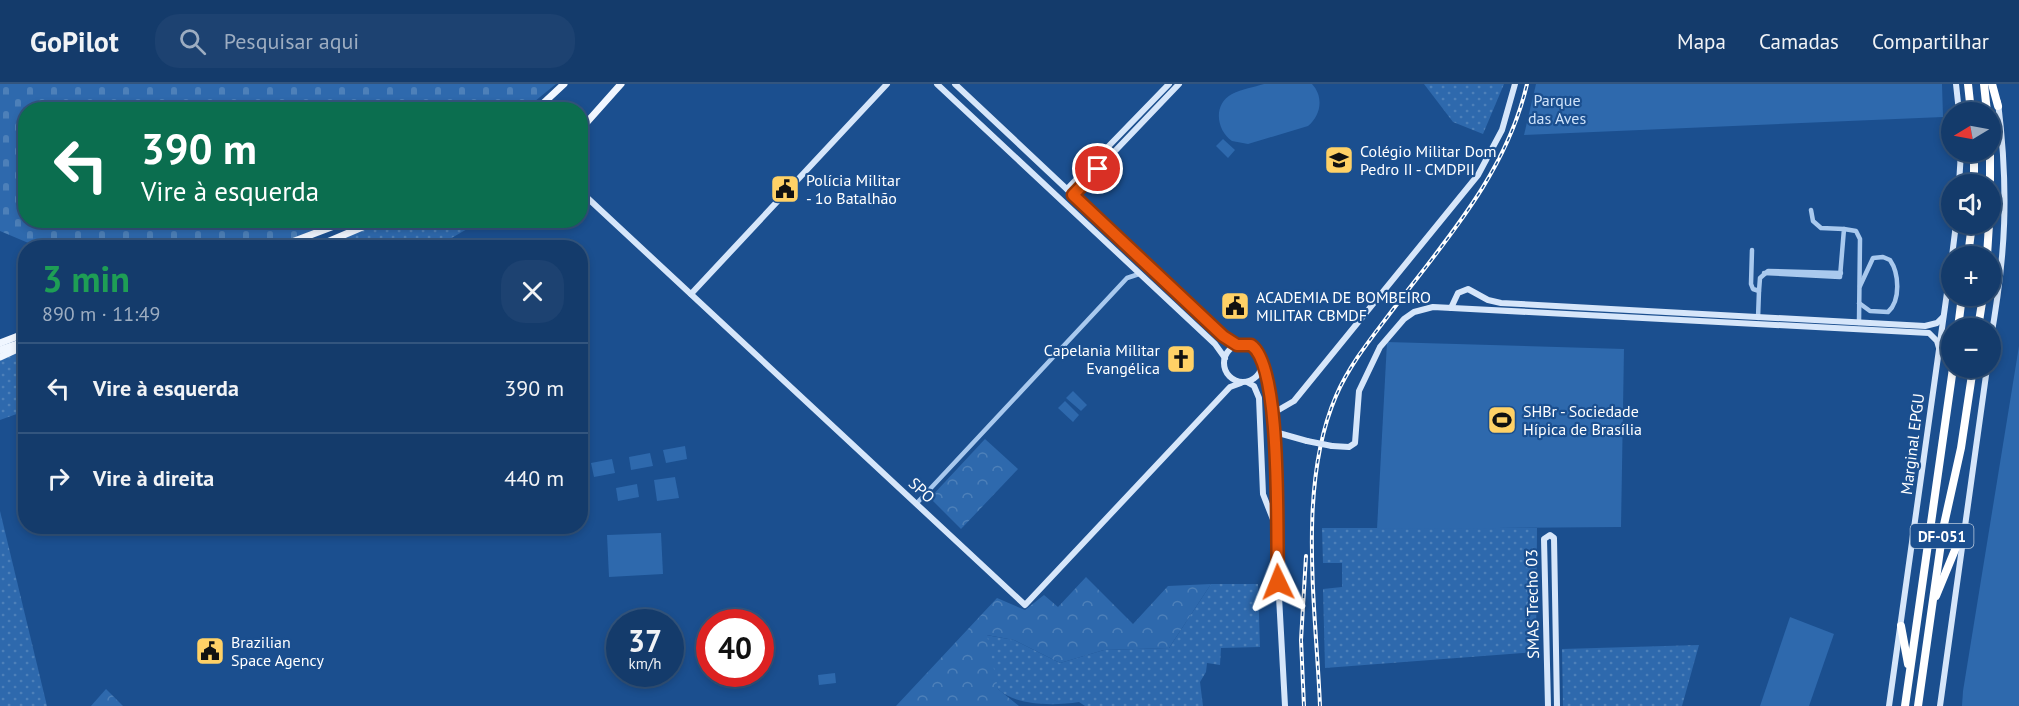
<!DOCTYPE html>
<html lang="pt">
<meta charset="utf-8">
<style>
:root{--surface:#143b6b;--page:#1d4271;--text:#f1f3f6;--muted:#9dadc1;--line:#33557e}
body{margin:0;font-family:"PT Sans",sans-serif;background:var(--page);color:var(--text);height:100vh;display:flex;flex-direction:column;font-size:22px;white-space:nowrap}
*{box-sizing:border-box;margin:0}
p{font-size:20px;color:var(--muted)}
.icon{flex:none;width:33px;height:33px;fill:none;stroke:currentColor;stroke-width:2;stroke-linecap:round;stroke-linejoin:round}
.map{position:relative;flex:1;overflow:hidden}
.drawer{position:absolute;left:18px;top:156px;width:570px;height:294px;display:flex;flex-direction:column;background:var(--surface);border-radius:24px;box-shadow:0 3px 9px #0003,0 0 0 2px var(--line)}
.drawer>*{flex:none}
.top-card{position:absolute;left:18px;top:18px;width:570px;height:126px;border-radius:24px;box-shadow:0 3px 9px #0003,0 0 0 2px var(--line);background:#0b6e4f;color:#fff;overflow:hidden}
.needle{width:39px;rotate:260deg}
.buttons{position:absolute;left:1941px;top:18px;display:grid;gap:12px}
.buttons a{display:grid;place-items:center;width:60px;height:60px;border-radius:50%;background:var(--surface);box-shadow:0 3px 9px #0003,0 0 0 2px var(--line);font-size:30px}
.speed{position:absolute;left:606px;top:525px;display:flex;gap:12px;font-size:30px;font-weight:700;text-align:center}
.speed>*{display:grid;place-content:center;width:78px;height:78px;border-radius:50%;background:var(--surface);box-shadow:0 3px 9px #0003,0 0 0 2px var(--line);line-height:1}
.speed small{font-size:15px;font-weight:400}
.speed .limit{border:9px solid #d22;background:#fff;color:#111}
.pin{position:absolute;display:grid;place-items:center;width:51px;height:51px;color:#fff;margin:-26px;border:3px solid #fff;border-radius:50%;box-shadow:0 2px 6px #0007}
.me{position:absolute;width:66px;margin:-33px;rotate:358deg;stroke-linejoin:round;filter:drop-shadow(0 0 4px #0008)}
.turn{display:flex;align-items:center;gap:21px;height:126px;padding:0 24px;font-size:27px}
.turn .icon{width:78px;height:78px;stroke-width:2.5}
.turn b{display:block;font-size:42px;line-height:51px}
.round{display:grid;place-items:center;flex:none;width:63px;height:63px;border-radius:24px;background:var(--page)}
.head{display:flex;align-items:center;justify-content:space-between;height:102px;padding:0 24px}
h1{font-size:36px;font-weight:700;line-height:45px;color:#1e9e55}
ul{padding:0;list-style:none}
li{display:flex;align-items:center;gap:18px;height:90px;padding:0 24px;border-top:2px solid var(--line)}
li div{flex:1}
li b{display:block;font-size:22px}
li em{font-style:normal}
header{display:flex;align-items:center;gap:36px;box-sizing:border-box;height:84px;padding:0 30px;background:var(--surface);border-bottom:2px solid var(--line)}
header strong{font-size:28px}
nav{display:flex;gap:33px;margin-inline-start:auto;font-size:21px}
.search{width:420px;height:54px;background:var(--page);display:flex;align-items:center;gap:15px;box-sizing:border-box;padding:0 21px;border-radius:24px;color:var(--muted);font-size:22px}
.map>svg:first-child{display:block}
</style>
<header>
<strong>GoPilot</strong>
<div class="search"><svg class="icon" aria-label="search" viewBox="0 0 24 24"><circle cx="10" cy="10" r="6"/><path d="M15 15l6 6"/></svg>Pesquisar aqui</div>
<nav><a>Mapa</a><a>Camadas</a><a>Compartilhar</a></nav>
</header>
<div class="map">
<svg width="2019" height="622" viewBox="0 0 2019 622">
<defs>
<pattern id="grass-dots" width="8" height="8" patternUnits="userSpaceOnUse" patternTransform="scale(1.5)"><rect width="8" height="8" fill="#2e69ad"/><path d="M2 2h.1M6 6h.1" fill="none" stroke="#4d80b9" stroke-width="1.8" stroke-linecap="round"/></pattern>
<pattern id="forest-crowns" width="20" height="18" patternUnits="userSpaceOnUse" patternTransform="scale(1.5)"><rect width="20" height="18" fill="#2e69ad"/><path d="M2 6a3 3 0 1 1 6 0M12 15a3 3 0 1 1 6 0" fill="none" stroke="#4d80b9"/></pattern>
<pattern id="cemetery-stones" width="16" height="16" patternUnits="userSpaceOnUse" patternTransform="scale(1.5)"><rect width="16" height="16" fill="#2e69ad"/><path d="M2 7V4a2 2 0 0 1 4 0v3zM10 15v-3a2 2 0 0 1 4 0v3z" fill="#4d80b9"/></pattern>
</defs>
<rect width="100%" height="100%" fill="#1b4f8f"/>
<g fill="url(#grass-dots)">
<path d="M1424 0H1504L1483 50 1453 38Z"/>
<path d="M382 137H481L436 163 318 164Z"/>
<path d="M25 264V327L0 336V273Z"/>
<path d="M0 427 47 622H0Z"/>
<path d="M1322 444H1537L1536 568 1325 584 1323 505 1342 503V479H1323Z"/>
<path d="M1211 500H1258L1260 563 1221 564 1220 581 1207 579 1206 588 1200 598 1203 622H1085L1079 618C1054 622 1017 622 999 606 992 598 989 563 986 551L1014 556 1060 579 1104 566 1169 564Z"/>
<path d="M1699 561 1682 622H1563L1562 565Z"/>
</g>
<g fill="url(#forest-crowns)">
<path d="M985 355 1018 385 961 445 930 414Z"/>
<path d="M1086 493 1133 540 1168 502 1211 500 1169 564 1104 566 1060 579 1014 556 987 551 998 605 1019 622H896L997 514 1025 526 1044 511 1058 523Z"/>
<path d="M106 605 123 622H91Z"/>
</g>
<path fill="url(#cemetery-stones)" d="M0 0H556L524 26H26V136L337 137 268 164 38 163 0 147Z"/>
<g fill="#2e69ad">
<path d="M1264 0H1312C1324 13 1321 31 1308 42L1248 60 1232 57C1216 46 1213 20 1232 10 1242 5 1254 3 1264 0Z"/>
<path d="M1536 0H1942L1943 33 1524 51Z"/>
<path d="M1223 55 1235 66 1228 74 1216 62Z"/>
<path d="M1387 258 1624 265 1621 443 1377 445Z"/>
<path d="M2019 262V622H1962L1963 607Z"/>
<path d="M1073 307 1087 321 1081 327 1066 314Z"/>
<path d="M1065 317 1079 331 1073 338 1058 324Z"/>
<path d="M685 362 687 375 666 379 663 366Z"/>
<path d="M650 369 653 382 631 386 629 373Z"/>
<path d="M612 375 615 389 594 393 591 379Z"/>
<path d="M675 393 679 414 657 417 654 396Z"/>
<path d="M637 400 639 413 618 417 616 404Z"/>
<path d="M661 449 663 490 609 493 607 451Z"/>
<path d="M1790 533 1834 550 1809 622H1760Z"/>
<path d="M835 589 836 599 819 601 818 591Z"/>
<path d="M713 590H731L732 597 715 600Z"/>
</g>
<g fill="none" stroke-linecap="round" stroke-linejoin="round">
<g stroke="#a9c9ee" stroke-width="4.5">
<path d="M1844 145 1856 147 1860 155 1859 239"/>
<path d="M1752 166 1751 200 1753 205 1759 207 1758 234"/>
<path d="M1764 189 1840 193 1844 145 1821 144 1813 137 1811 126"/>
<path d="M1759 207 1760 194 1768 187 1841 189"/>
<path d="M1859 219 1870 227 1888 228C1901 216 1899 189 1890 176L1883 173 1873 174 1860 202"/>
<path d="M916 420 1127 194 1139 190"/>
</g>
<g stroke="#d6e6fa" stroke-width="6">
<path d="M937 0 1215 260 1225 274"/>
<path d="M955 0 1223 252 1237 261"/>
<path d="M1956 0 1959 28"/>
<path d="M1959 100 1961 68"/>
<path d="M1067 105 1169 0"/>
<path d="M580 107 1025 521 1230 303 1241 299"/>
<path d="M1073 111 1179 0"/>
<path d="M1952 172 1956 140"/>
<path d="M691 210 887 0"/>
<path d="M1451 224 1458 209 1468 205 1488 216 1501 219 1925 242 1937 239 1943 233"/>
<path d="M1990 259C2006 171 2009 108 1998 18"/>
<circle cx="1243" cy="279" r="19"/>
<path d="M1262 284 1275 328 1277 476 1285 622"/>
<path d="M1247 298 1254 302 1259 314 1263 410 1274 438"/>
<path d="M1275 328 1294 317 1478 91 1502 46 1515 0"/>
<path d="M1275 348 1307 357"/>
<path d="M1332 362 1349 363 1355 359 1359 307 1380 263 1404 235 1414 228 1433 223 1929 249 1937 257 1939 264"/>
<path d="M1548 622 1544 455 1550 451 1554 454 1557 622"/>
<path d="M1889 622 1952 173"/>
<path d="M1940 622 1987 284"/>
</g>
<g stroke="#f0f6ff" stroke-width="7">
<path d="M536 26 564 0"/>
<path d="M580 46 621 0"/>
<path d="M353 145 358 139 355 136"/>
<path d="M276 164 350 136"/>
<path d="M313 164 379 136"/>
<path d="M0 259 26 249"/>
<path d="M0 266 20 259"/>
<path d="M0 273 26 261"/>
</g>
<g stroke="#fff" stroke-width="8">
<path d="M1968 0 1971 28"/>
<path d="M1984 0 1987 28"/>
<path d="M1992 0 1998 22"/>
<path d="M1974 68V100"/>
<path d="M1990 68V115"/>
<path d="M1968 172 1972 140"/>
<path d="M1987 172 1989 140"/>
<path d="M1958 244 1962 212"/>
<path d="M1978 244 1983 212"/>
<path d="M1936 512 1964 444"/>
<path d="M1901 542 1908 580"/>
<path d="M1905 622 1953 284"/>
<path d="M1918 622 1943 445 1961 364 1973 284"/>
</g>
<g stroke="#fff" stroke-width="4">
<g id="rail">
<path d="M1304 622 1301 556 1306 472"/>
<path d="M1320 622C1316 525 1297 402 1336 312 1349 282 1369 257 1388 232 1443 159 1506 91 1527 0"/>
</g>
</g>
<use href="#rail" stroke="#1b4f8f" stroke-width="1.5" stroke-dasharray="4.5" stroke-linecap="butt"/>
<path stroke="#d6e6fa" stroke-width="6" d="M1307 357 1332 362"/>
</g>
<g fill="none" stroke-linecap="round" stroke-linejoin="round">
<g stroke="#983908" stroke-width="15">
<path id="route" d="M1098 85 1073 111 1223 252 1237 261H1251C1283 282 1276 455 1278 498"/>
</g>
<use href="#route" stroke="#ea580c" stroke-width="10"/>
</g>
<defs>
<g id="university-square" transform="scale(1.5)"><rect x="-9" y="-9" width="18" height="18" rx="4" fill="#ffd166" stroke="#1b4f8f"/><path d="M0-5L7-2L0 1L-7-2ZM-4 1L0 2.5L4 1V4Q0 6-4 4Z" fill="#111"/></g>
<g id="civic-square" transform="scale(1.5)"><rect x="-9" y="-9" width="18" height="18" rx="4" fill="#ffd166" stroke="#1b4f8f"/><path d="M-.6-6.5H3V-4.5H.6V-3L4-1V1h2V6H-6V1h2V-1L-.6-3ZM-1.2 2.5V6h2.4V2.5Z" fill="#111"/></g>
<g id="church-square" transform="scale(1.5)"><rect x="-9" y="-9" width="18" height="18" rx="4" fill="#ffd166" stroke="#1b4f8f"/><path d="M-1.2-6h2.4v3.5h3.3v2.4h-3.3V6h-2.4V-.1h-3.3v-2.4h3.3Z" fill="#111"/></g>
<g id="stadium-square" transform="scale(1.5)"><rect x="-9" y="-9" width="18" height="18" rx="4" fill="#ffd166" stroke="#1b4f8f"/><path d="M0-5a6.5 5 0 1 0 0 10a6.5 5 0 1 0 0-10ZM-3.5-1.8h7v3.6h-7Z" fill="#111"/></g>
</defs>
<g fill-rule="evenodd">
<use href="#university-square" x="1339" y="76"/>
<use href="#civic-square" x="785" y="105"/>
<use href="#civic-square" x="1235" y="222"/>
<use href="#church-square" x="1181" y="275"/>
<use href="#stadium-square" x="1502" y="336"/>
<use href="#civic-square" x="210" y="567"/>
</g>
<g text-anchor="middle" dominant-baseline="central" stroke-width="4.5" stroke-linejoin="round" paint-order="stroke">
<rect fill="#1b4f8f" stroke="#bbcadd" stroke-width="1.5" x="1910.5" y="440" width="63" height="24" rx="4.5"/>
<g font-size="15" font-weight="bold" fill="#fff">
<text x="1942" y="452">DF-051</text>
</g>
<g font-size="16" fill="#cfe3fa" stroke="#1b4f8f">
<text x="1557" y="16">Parque<tspan x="1557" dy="18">das Aves</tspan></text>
</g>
<g font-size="16" fill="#fff" stroke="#1b4f8f" text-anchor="start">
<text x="1360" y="67">Colégio Militar Dom<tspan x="1360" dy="18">Pedro II - CMDPII</tspan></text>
<text x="806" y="96">Polícia Militar<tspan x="806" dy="18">- 1o Batalhão</tspan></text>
<text x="1256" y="213">ACADEMIA DE BOMBEIRO<tspan x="1256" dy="18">MILITAR CBMDF</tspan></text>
<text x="1160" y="266" text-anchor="end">Capelania Militar<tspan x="1160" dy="18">Evangélica</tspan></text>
<text x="1523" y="327">SHBr - Sociedade<tspan x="1523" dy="18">Hípica de Brasília</tspan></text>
<text x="231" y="558">Brazilian<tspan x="231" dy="18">Space Agency</tspan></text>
</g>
<g font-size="16" fill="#fff" stroke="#1b4f8f">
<text transform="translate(1912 360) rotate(-83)">Marginal EPGU</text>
<text transform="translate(922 406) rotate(43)">SPO</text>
<text transform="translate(1532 520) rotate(-91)">SMAS Trecho 03</text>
</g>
</g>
</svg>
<div class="buttons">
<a><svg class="needle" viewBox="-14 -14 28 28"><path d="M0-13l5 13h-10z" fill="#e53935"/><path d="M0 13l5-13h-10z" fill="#9dadc1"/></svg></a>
<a><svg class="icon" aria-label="sound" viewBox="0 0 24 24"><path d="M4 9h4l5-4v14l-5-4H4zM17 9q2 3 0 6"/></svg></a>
<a>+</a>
<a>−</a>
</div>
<div class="speed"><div>37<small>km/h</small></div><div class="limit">40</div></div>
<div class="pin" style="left:1098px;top:85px;background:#d93025"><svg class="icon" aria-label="arrive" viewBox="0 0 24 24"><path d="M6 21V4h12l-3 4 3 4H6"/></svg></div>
<svg class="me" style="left:1278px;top:498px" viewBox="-20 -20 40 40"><path d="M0-17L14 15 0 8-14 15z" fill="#ea580c" stroke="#fff" stroke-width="4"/></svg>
<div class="top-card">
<div class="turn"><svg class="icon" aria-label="left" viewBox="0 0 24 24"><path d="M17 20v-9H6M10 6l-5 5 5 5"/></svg><div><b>390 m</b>Vire à esquerda</div></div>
</div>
<section class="drawer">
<div class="head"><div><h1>3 min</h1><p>890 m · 11:49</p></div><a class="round"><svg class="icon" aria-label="close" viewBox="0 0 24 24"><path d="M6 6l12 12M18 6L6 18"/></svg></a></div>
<ul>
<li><svg class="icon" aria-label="left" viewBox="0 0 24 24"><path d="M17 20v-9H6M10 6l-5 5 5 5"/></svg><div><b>Vire à esquerda</b></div><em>390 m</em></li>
<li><svg class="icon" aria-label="right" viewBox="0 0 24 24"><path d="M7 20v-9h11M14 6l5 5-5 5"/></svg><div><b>Vire à direita</b></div><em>440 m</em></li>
</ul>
</section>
</div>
